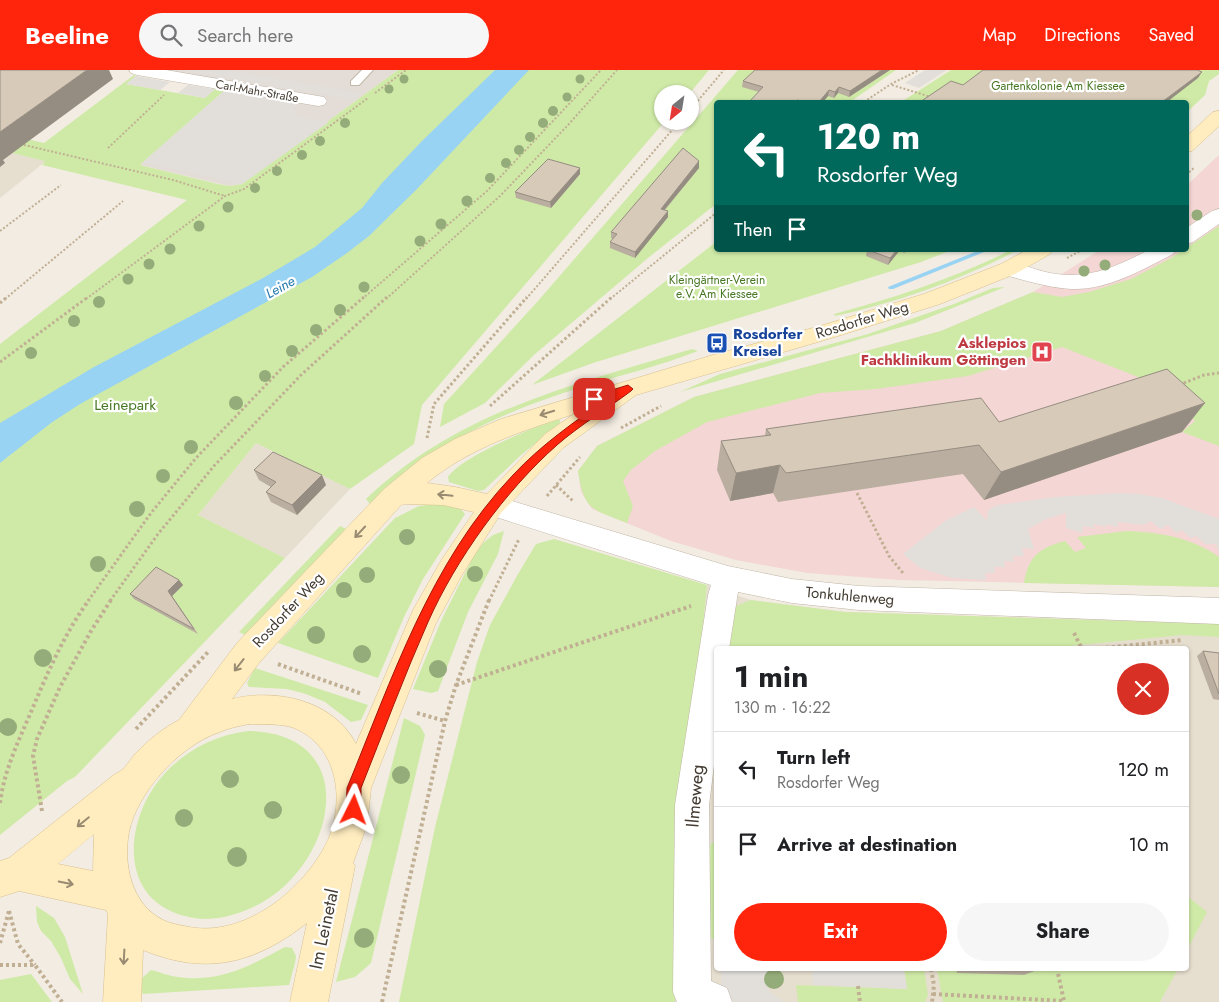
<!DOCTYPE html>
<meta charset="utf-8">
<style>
:root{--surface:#fff;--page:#f6f6f6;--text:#202124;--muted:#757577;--line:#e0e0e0;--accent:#ff240c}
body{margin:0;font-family:Jost,sans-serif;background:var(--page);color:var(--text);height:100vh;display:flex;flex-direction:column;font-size:19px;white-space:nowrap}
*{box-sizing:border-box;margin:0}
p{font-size:16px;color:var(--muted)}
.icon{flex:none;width:28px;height:28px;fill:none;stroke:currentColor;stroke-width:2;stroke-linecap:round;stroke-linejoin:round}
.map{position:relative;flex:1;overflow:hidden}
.side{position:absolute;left:714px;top:576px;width:475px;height:325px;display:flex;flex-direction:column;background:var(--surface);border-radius:5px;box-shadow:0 1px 4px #0004}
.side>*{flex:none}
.guide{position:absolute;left:714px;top:30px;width:475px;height:152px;border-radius:5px;box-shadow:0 1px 4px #0004;background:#00695c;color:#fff;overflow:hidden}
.needle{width:32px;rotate:210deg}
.buttons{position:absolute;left:654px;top:15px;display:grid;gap:10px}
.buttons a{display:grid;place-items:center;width:45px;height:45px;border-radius:50%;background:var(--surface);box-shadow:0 1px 4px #0004;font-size:25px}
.pin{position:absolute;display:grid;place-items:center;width:42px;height:42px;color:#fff;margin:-21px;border-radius:10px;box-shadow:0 2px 8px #0006}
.me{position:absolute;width:55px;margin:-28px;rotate:3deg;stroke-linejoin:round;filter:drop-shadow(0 0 4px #0008)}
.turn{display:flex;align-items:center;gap:18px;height:105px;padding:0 20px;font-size:22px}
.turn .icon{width:65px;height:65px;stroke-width:2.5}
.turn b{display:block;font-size:35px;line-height:42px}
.then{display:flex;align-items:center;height:48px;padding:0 20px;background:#0003;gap:10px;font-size:19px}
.round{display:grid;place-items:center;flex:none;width:52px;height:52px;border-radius:26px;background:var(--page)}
.head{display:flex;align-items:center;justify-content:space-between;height:85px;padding:0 20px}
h1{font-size:30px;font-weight:700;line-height:38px}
.primary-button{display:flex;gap:10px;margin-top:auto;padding:10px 20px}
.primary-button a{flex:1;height:58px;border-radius:30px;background:var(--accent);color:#fff;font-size:20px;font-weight:700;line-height:58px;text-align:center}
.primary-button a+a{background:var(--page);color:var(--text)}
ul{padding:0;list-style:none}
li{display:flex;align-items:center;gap:15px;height:75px;padding:0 20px;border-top:1px solid var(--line)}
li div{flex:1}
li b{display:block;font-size:19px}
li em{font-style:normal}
header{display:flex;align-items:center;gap:30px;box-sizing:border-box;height:70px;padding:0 25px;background:var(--accent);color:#fff}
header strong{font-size:24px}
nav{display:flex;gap:28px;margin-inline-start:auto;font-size:18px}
.search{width:350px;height:45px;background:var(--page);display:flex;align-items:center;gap:12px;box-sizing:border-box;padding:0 18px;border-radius:28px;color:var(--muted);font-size:19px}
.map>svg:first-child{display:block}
</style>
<header>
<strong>Beeline</strong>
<div class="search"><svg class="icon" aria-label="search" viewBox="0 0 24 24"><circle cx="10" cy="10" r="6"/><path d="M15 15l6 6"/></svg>Search here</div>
<nav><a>Map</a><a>Directions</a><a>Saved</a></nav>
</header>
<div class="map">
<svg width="1219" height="932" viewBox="0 0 1219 932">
<rect width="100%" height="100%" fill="#f2ece2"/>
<g fill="#e6decf" fill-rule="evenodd">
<path d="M0 80 46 91 0 128Z"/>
<path d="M256 373 350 419 285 488 198 445Z"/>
<path d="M707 515 751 530 845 542 1219 554V932H675L674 865ZM716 579H1186V899H716Z"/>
</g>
<path fill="#e4ddd7" d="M144 0H398L242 114 229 116 140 95 231 15Z"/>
<path fill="#f4d6d4" d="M1219 85V517L900 510 807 503 736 490 671 471 592 439 581 422 578 401 597 376 694 327 941 261 1033 222 1100 180H1186V116Z"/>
<g fill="#cfeaa7">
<path d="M398 0H709L689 24H662V51H665L422 335 414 374 350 419 256 373 198 445 285 488 75 707 67 711 0 765V274L187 130 42 95 45 91 0 80V63L44 73 134 5 136 6 126 14 205 28 215 19 224 21 140 95 218 114 230 116 242 114Z"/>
<path d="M738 0H896L850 32H716V134L648 188 535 284 485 333 440 357 444 334 538 231Z"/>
<path d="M951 0H1219V4L1209 11 1205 25 1186 43V32H901Z"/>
<path d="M1219 156V376L1182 362 1195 351 1161 316 1062 277 968 306 876 319 820 323 707 352 655 381 631 400 623 411 633 436 627 453C592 439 584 441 578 401L597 376 694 327 941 261 1033 222 1062 227 1089 222 1131 209 1171 188Z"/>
<path d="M716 172V180H952L921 192 593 293 532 315Z"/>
<path d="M1011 180H1018C960 210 899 232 835 246L834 244C895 228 954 208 1011 180Z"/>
<path d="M1005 217 915 253 680 322 720 304 868 264 954 234 993 218Z"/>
<path d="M692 279 698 281C660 296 621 305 582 317 504 341 427 376 370 434L366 429C458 341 573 315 692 279Z"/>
<path d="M557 349 560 350V353L520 386 484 420 478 421 449 412 448 407C461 387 534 357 557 349Z"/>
<path d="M433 434C442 434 460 435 465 444L423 509 404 547 378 608 278 573 395 448 419 436Z"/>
<path d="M340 456 346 459 245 565 239 562Z"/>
<path d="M504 461 498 484 468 542 438 621 431 623 413 619 441 551 473 487 483 473 493 465Z"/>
<path d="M1127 461C1159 462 1193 468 1219 487V517L1024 513C1028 487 1040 477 1065 471L1075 482 1086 478 1077 467Z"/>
<path d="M554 469 707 515 674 865 675 932H399L435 757 477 592 490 555 518 504 536 474Z"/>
<path d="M751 530 845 542 1219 554V567L1182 565 1038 579H728L736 536Z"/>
<path d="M255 598 368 635 361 650 351 652 325 632 306 624 287 619 249 617 247 613Z"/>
<path d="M404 648 420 656 425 665 371 893 355 907 336 912Z"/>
<path d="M248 661C370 663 334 808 244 841 225 848 205 852 185 846 115 828 125 745 166 702 188 679 216 665 248 661Z"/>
<path d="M716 770V869L707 868V789L710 775Z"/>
<path d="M1186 825 1207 842 1186 882Z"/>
<path d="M36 836 54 848 65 867 83 924 70 909 61 888 51 871 41 861 37 852Z"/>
<path d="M285 877 292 878 296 886 295 893 289 915 143 924 140 919 141 909 151 900C160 902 168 906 178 907 221 913 249 896 285 877Z"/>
<path d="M904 899H924L928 925 925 932H798L796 915 907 919Z"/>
<path d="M937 899H1178L1160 932H943Z"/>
<path d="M31 904 52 932H0V910Z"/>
</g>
<g fill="#e2dfdb">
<path d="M184 0H224L361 23 355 30Z"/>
<path d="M925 0H947L919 18 905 13Z"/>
<path d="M136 6 170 12 160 20 126 14Z"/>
<path d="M188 15 215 19 205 28 178 23Z"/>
<path d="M224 21 292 33 298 47 329 52 242 114 143 92Z"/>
<path d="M1118 423 1139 424 1162 428 1219 449V482L1216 474H1205L1196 466 1191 468 1182 460 1176 463 1168 455 1160 459 1151 451 1143 455 1118 452V457L1106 454V457L1094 454V458L1083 456 1082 463 1066 458V443L1046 449 1028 459 1034 479 1022 478 1024 486H1013L1014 492 1004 491 1005 497H994L995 503H985L986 510 952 508 920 498 903 484 945 451 974 437 987 451 988 440 997 435 1056 427Z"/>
<path d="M721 899H768L769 922 784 932H677L721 920Z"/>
<path d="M812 899H904L907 919 813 915Z"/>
</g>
<path fill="#99d3f4" d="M495 0H529L416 120 369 166 347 183 312 207 80 334 51 353 0 393V353L94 297 263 208 315 177 362 138 382 113 421 72Z"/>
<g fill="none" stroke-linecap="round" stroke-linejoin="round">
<path fill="#99d3f4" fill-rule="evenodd" d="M980 180H989L893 219H889L888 217Z"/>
<g stroke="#c1b6a7" stroke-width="2">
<path id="service" d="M362 0H373L359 15H351V11Z"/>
</g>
<g stroke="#c1b6a7" stroke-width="1">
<g id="minor">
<path d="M129 0H166L318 26 324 27 327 31 324 35 318 36 137 5 131 3Z"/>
<path d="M1219 139V154L1193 172 1186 174V158L1212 141Z"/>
<path d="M1149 180H1176L1173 184C1142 200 1108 220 1072 219 1048 218 1024 210 1001 204L997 199 1001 194C1016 190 1034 200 1050 203 1089 210 1115 197 1149 180Z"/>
<path d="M492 425 728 496 792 509 859 516 1219 528V554L859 540 792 533 738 522 729 579H716V679L709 735 711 911 727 918 732 932H677L673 922 675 735 708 525 711 515 483 443 479 436 483 429Z"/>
</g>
</g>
<g stroke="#d9c190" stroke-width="1">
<g id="secondary">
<path d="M1219 41V56L1192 81 1186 82V67L1213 42Z"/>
<path d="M1027 180H1053L1050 184 1015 204 940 234 835 267 636 325 563 378 501 443 462 505 436 553 371 718 367 755 353 793 355 796 328 932H290L307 853C254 894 206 906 143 880L141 932H103L108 844 106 840 19 821 0 827V791L9 788 115 704C126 700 129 690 137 682 149 670 163 658 179 650L237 573 384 419 422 388 455 369 501 349 713 285 820 256 924 224 1001 194ZM574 344 545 364 487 424 455 417 427 413C469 378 522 361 574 344ZM406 434 443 435 474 442 442 489 413 540 356 674C334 630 275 618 232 629L259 593 401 435ZM249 654C263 655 281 653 294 658 341 677 346 738 324 778 299 823 243 867 189 857 180 855 171 854 163 850 131 834 123 794 129 762 133 742 146 721 159 706 174 688 198 669 220 662 229 658 239 656 249 654ZM94 764 93 801 58 794Z"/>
</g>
</g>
<g stroke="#c1af94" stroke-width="2" stroke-dasharray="2 2" stroke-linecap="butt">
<path d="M892 15 931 27"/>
<path d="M375 23 406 0"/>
<path d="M864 32 891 14 919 0"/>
<path d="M690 40 724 0"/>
<path d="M20 74 173 110 225 126"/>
<path d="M108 78 164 25"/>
<path d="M1186 105 1195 97"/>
<path d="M0 161 61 115"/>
<path d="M1067 188 1082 180"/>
<path d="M5 229 123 131"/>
<path d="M86 229 225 126 244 119 368 28"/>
<path d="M362 229 487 121 601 0"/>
<path d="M386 229 500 126 568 55 617 0"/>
<path d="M526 229 680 51"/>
<path d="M610 229 716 143"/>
</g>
<g stroke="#c1af94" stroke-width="3" stroke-dasharray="2.5 2.5" stroke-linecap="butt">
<path d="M0 233 7 227"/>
<path d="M0 292 88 227"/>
<path d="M1179 315 1204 305 1219 303"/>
<path d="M490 336 612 227"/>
<path d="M621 358 661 336"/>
<path d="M427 368 434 334 527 227"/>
<path d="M556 415 574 432"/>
<path d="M857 423 889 486 903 503"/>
<path d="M547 426 580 387"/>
<path d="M88 531 151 443 196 388 283 297 364 227"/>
<path d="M110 531 158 464 214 396 301 305 387 227"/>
<path d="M489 531 519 469"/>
</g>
<g stroke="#c1af94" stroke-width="4" stroke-dasharray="3 3" stroke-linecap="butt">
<path d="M1074 563 1082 579"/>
<path d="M1094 579 1183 570"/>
<path d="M278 594 362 624"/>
<path d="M456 615 691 536"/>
<path d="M417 643 445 651"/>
<path d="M136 659 208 582"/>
<path d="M0 733C4 701 18 672 31 642 47 604 64 564 89 530"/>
<path d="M42 741 33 686 37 669 60 617 91 561 111 530"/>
<path d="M9 841 18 874 35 895"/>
<path d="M0 873 9 841"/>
<path d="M0 895H35L62 932"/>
<path d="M931 899 934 915 932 932"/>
<path d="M858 916 860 932"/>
<path d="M933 924 1064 931 1057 899"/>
<path d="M382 932 445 651 456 615 489 530"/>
</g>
<use href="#service" fill="#fff" fill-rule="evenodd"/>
<use href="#minor" fill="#fff" fill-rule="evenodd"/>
<use href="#secondary" fill="#ffecbf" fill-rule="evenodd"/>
</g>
<g fill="#94ac79">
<circle cx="404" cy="9" r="4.5"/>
<circle cx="580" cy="9" r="4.5"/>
<circle cx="389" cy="19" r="4.5"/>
<circle cx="567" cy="27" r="4.5"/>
<circle cx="553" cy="41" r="5"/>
<circle cx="345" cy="53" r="5"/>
<circle cx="543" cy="53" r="5"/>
<circle cx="530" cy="67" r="5"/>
<circle cx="320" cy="71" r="5"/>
<circle cx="519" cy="80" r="5"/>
<circle cx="302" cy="85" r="5"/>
<circle cx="506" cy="93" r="5"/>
<circle cx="277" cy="101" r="5"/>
<circle cx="490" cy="108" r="5"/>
<circle cx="255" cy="118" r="5"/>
<circle cx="467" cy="131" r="5.5"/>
<circle cx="228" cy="137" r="5.5"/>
<circle cx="1197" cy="145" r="5.5"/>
<circle cx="441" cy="154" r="5.5"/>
<circle cx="199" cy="156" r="5.5"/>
<circle cx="420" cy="171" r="5.5"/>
<circle cx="170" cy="179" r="5.5"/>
<circle cx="149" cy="194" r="5.5"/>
<circle cx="1105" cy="195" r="5.5"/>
<circle cx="1084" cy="201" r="5.5"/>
<circle cx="128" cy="209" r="5.5"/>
<circle cx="364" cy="217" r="5.5"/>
<circle cx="99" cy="232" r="6"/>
<circle cx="340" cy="240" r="6"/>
<circle cx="74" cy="251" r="6"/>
<circle cx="316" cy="260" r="6"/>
<circle cx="292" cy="281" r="6"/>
<circle cx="31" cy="283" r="6"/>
<circle cx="265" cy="306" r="6"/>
<circle cx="236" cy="333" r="7"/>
<circle cx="191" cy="377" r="7"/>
<circle cx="163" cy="406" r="7"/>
<circle cx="137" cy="439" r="8"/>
<circle cx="407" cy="467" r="8"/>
<circle cx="98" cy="494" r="8"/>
<circle cx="475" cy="504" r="8"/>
<circle cx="367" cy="505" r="8"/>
<circle cx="344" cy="520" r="8"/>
<circle cx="316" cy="565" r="9"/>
<circle cx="362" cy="584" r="9"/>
<circle cx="43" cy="588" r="9"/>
<circle cx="438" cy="599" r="9"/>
<circle cx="8" cy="657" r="9"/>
<circle cx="401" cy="705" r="9"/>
<circle cx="230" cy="709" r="9"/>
<circle cx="273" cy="740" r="9"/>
<circle cx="184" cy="748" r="9"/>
<circle cx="237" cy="787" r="10"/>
<circle cx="364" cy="868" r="10"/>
<circle cx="774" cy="909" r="10"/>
</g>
<g fill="#b9ae9f">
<path d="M890 0 849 27 838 23 834 28 828 26 823 32H749L759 22 742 17 743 11Z"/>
<path d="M699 91V98L665 140 668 147 635 188 610 178V172L613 169 611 168V162Z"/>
<path d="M580 104 551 138 516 128 515 122Z"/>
<path d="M867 180H910L904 183 900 180 888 195 866 186Z"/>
<path d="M999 352 1182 362 984 430 963 404 778 432 773 423 730 431 717 400 721 371 765 366 766 359Z"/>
<path d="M254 400 326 415 297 445 271 432 266 422 271 417 259 410Z"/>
<path d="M179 510 183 515 172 526 198 564 134 529 130 524Z"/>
<path d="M1203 581 1219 583V630L1213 629 1197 586Z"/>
<path d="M956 899H1040L1024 905 957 903Z"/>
</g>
<g fill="#968d82">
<path d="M87 0H109L113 9 3 90 5 93 0 97V62Z"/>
<path d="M882 0H890L849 27 850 21Z"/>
<path d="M1202 2 1198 8 1167 32H1162Z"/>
<path d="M839 17 838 23 834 28 835 22Z"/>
<path d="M829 20 828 26 823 32H819Z"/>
<path d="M699 91V98L660 145 661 139Z"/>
<path d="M580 98V104L551 138 550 132Z"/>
<path d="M668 141V147L635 188V182Z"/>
<path d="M897 180H900L888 195 890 188Z"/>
<path d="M1205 333 1182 362 984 430 1001 402Z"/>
<path d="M780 395 773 423 730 431 736 403Z"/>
<path d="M322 405 326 415 297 445 292 435Z"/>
<path d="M179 510 183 515 172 526 198 564 168 521Z"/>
</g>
<g fill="#d7cab9" stroke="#968d82">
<path d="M0 0H87L0 62Z"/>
<path d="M755 0H882L850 21 839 17 835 22 829 20 819 32H805L797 30 795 32H749L763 17 743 11Z"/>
<path d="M983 0H1197L1202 2 1162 32H920L951 11 963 15Z"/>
<path d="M683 78 699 91 661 139 668 141 635 182 610 172 617 164 611 162Z"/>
<path d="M548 89 580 98 550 132 515 122Z"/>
<path d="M868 180H897L890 188Z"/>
<path d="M1167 299 1205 333 1001 402 979 375 786 403 780 395 736 403 721 371 771 365 766 359 981 328 999 352Z"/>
<path d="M273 382 322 405 292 435 266 422 276 412 254 400Z"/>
<path d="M156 497 179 510 168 521 194 559 130 524Z"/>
<path d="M1203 581 1219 583V624Z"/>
</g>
<defs><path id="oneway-shaft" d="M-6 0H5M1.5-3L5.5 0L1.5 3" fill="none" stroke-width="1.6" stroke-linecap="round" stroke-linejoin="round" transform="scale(1.25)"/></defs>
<g stroke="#988b71">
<use href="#oneway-shaft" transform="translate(547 343) rotate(163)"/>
<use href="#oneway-shaft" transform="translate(445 425) rotate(-174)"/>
<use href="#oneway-shaft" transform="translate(360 462) rotate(133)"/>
<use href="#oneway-shaft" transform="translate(239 595) rotate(128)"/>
<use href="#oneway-shaft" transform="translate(83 752) rotate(141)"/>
<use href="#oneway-shaft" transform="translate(66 813) rotate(12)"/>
<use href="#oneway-shaft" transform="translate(124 887) rotate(93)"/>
</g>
<path fill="#ff240c" stroke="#a61708" d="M628 315 633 319 631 321C607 339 580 355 557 375 505 421 456 489 428 552 404 606 383 663 361 718V740L358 745 354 747 349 745 346 740 347 718C392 609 430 492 513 405 541 375 574 352 607 329L594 333 590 332V327Z"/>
<defs>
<g id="bus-square" transform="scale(1.125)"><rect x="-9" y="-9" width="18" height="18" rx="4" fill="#1a4fb4" stroke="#fff"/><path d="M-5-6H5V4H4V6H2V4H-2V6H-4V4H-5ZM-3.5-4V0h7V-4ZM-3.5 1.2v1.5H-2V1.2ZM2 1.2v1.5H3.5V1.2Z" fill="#fff"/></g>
<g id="hospital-square" transform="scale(1.125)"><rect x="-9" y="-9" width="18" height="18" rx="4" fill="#e0444e" stroke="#fff"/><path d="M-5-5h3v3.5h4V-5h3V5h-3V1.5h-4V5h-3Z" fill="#fff"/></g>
</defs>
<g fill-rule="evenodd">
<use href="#bus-square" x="717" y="273"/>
<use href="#hospital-square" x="1042" y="282"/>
</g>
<g text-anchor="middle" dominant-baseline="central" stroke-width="4.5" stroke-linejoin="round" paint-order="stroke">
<g font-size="12" fill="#477823" stroke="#fff">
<text x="1058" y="16">Gartenkolonie Am Kiessee</text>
<text x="717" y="210">Kleingärtner-Verein<tspan x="717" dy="14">e.V. Am Kiessee</tspan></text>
</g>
<g font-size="12" fill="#443c32" stroke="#fff">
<text transform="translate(257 21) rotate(10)">Carl-Mahr-Straße</text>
</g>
<g font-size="14" font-style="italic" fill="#257aad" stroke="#fff">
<text transform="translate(280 217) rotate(-29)">Leine</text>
</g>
<g font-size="15" fill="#443c32" stroke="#fff">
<text transform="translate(862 250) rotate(-17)">Rosdorfer Weg</text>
<text transform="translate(850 526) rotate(5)">Tonkuhlenweg</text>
<text transform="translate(288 540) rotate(-47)">Rosdorfer Weg</text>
</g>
<g font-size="15" font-weight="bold" fill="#164399" stroke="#fff" text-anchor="start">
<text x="733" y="264">Rosdorfer<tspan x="733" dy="17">Kreisel</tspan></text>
</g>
<g font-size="15" font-weight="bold" fill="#be3a42" stroke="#fff" text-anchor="end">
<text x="1026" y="273">Asklepios<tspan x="1026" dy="17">Fachklinikum Göttingen</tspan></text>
</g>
<g font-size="15" fill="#477823" stroke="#fff">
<text x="125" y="335">Leinepark</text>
</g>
<g font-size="18" fill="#443c32" stroke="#fff">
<text transform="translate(695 726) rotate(-85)">Ilmeweg</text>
<text transform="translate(324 859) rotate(-78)">Im Leinetal</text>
</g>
</g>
</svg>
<div class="buttons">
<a><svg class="needle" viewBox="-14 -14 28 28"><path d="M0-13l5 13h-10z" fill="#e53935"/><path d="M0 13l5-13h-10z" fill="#757577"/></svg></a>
</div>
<div class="pin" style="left:594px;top:329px;background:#d93025"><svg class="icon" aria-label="arrive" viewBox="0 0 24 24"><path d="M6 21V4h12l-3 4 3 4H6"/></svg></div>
<svg class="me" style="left:354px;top:740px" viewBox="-20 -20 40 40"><path d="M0-17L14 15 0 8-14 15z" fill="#ff240c" stroke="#fff" stroke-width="4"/></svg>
<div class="guide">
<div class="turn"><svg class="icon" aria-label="left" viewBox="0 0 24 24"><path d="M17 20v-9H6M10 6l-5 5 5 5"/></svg><div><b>120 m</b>Rosdorfer Weg</div></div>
<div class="then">Then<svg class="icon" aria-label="arrive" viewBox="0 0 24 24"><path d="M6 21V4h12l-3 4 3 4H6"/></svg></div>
</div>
<section class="side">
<div class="head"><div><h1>1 min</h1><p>130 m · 16:22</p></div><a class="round" style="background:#d93025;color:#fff"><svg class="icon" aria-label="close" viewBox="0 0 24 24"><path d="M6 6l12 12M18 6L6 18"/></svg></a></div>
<ul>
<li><svg class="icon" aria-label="left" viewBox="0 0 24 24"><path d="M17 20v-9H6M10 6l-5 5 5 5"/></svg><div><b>Turn left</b><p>Rosdorfer Weg</p></div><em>120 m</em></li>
<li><svg class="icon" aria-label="arrive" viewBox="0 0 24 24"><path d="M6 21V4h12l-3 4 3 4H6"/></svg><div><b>Arrive at destination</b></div><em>10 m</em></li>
</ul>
<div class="primary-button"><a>Exit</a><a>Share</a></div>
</section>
</div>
